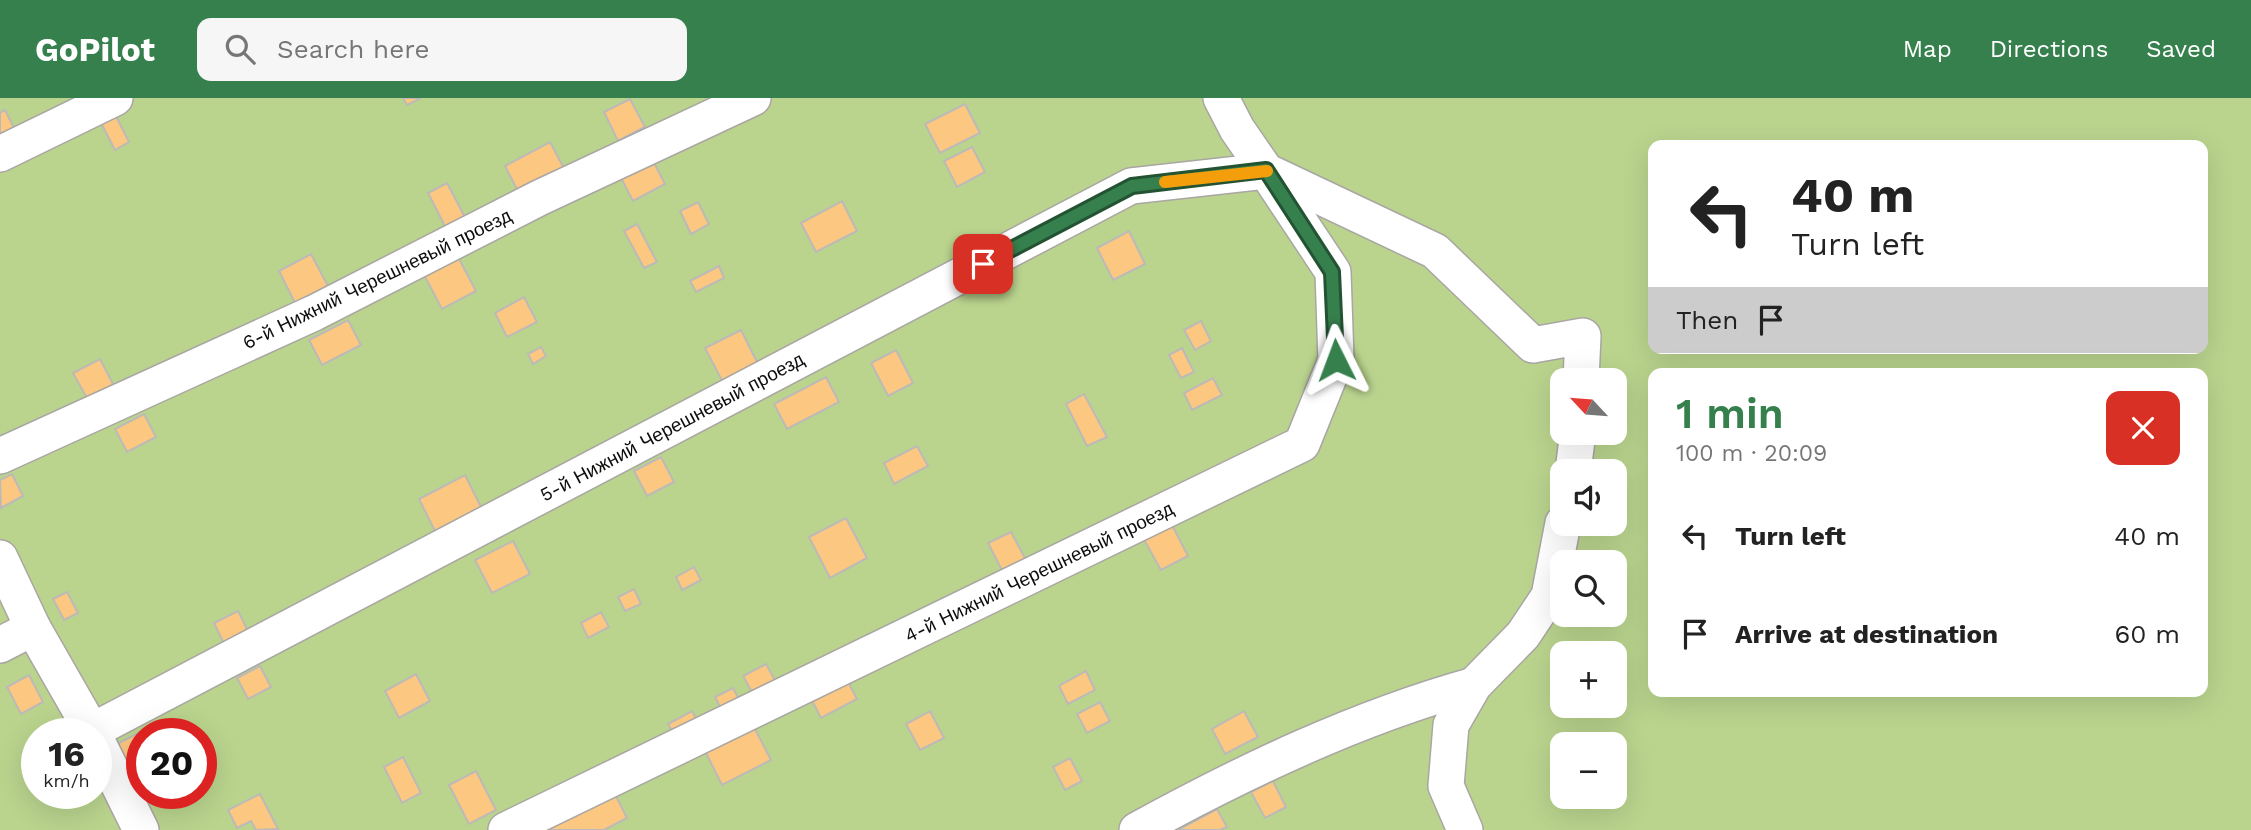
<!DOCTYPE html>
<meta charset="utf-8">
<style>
:root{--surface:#fff;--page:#f6f6f6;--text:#222;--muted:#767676;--accent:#36804d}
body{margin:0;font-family:"Work Sans",sans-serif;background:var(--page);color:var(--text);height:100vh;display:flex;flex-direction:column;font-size:26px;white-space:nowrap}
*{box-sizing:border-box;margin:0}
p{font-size:23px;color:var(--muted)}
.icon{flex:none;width:38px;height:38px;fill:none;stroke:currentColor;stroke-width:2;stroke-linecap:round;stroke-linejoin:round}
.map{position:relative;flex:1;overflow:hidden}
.side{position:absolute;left:1648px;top:270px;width:560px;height:329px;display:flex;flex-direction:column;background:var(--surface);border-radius:14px;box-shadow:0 7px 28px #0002}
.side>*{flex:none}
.top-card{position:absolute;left:1648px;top:42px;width:560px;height:214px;border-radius:14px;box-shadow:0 7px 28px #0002;background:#fff;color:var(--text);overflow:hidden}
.needle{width:46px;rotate:296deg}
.controls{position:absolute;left:1550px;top:270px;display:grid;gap:14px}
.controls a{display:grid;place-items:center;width:77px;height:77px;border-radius:14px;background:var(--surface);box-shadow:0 7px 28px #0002;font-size:35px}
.speed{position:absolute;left:21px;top:620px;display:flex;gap:14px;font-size:35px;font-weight:700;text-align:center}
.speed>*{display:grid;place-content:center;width:91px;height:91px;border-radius:50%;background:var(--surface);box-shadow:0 7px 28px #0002;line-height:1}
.speed small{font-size:18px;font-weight:400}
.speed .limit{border:10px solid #d22;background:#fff;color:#111}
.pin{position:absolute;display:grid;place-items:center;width:60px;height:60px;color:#fff;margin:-30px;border-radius:14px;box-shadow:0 4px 10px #0006}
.me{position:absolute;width:77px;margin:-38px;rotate:357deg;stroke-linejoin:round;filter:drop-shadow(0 0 5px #0008)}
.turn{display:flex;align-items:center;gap:24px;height:147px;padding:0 28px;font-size:32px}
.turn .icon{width:91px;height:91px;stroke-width:2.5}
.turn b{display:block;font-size:49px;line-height:60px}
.then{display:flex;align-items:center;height:66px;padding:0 28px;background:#0003;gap:14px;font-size:26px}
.round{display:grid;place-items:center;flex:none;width:74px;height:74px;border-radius:14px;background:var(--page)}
.headline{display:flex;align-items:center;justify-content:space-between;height:119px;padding:0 28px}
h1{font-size:42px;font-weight:600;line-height:52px;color:var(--accent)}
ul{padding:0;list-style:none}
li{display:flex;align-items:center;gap:21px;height:98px;padding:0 28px}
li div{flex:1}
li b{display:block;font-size:26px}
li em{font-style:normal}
header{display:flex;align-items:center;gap:42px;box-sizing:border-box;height:98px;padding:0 35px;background:var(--accent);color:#fff}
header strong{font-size:33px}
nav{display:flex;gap:38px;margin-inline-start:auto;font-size:24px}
.search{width:490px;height:63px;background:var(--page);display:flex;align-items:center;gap:18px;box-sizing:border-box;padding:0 24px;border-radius:14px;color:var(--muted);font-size:26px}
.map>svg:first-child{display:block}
</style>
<header>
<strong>GoPilot</strong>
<div class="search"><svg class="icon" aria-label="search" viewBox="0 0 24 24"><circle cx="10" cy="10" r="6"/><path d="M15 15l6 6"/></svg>Search here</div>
<nav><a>Map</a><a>Directions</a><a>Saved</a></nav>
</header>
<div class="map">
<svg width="2251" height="732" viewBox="0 0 2251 732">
<rect width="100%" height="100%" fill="#eceae7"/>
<path fill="#bad48e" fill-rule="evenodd" d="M0 0H2251V732H0ZM1654 47H2203V250H1654ZM1654 275H2203V593H1654ZM1563 282H1615V334H1563ZM1563 373H1615V425H1563ZM1563 464H1615V516H1563ZM1563 555H1615V607H1563ZM37 635H96V695H37ZM142 635H201V695H142ZM1563 646H1615V698H1563Z"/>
<g fill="#fcc780" stroke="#bcbab7" stroke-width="2">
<path d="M403 0H421L407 7Z"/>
<path d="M630 1 645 29 618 43 604 14Z"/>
<path d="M965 6 980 35 940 55 925 26Z"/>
<path d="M5 12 15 32 0 40V15Z"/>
<path d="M116 18 129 44 115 52 101 25Z"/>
<path d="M550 44 567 76 521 99 505 68Z"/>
<path d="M972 49 985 74 957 89 944 63Z"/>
<path d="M653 63 665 86 633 103 621 80Z"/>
<path d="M447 85 466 121 447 132 428 95Z"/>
<path d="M842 103 857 133 816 154 801 125Z"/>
<path d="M698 104 709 126 691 136 680 113Z"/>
<path d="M637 126 657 164 644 170 624 133Z"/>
<path d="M1129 133 1145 166 1113 182 1097 150Z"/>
<path d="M311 156 329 190 296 207 279 173Z"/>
<path d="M457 157 476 193 442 211 423 175Z"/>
<path d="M719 168 724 180 696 194 690 183Z"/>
<path d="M524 199 537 224 507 239 495 215Z"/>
<path d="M348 222 361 247 322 267 309 242Z"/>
<path d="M1201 223 1211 243 1195 252 1184 232Z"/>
<path d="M741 232 763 276 728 294 705 250Z"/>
<path d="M541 249 546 258 533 266 528 256Z"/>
<path d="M1182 250 1194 274 1181 280 1169 257Z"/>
<path d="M896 252 913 285 888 298 871 265Z"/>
<path d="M100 261 115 290 89 304 73 275Z"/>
<path d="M826 279 839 304 787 331 774 306Z"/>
<path d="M1213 280 1222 297 1192 312 1184 295Z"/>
<path d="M1084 296 1107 339 1087 348 1066 306Z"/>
<path d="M144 316 156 339 127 354 115 331Z"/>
<path d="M917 348 928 368 894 386 884 365Z"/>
<path d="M661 359 674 384 647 398 634 373Z"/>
<path d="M12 376 23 398 1 410 0 382Z"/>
<path d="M465 377 481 409 435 433 419 401Z"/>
<path d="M846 420 867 460 830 480 809 439Z"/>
<path d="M1171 425 1188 458 1161 472 1143 440Z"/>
<path d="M1011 434 1027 464 1004 476 988 445Z"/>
<path d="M513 443 530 476 492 495 475 462Z"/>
<path d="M694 469 701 482 682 492 676 479Z"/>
<path d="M634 491 641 506 625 513 618 499Z"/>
<path d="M67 494 78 515 64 522 53 501Z"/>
<path d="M238 513 253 543 229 556 214 525Z"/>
<path d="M601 514 609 529 588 540 581 525Z"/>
<path d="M766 566 776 584 753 596 743 578Z"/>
<path d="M260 568 271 589 248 601 237 580Z"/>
<path d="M1086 573 1095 592 1068 606 1059 588Z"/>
<path d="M416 576 430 603 399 620 385 593Z"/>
<path d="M29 577 43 604 21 616 7 589Z"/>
<path d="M845 578 857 601 821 620 809 597Z"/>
<path d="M733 590 743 609 725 618 715 599Z"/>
<path d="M1100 604 1110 623 1087 635 1077 616Z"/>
<path d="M692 613 701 630 677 642 668 626Z"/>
<path d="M930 613 944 640 920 652 906 626Z"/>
<path d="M1244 613 1258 639 1225 656 1212 631Z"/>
<path d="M752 625 771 662 722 687 704 651Z"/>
<path d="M148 630 151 635H142V663L125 671 113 648Z"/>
<path d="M403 659 421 695 402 705 384 669Z"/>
<path d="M1070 660 1082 683 1065 692 1053 669Z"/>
<path d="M476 673 496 712 469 726 449 687Z"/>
<path d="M1273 683 1286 709 1265 720 1251 694Z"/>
<path d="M612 690 627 720 604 732H532Z"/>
<path d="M260 696 278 731 256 732 251 723 237 730 228 712Z"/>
<path d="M1217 711 1227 729 1220 732H1178Z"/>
</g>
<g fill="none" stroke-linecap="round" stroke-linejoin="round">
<g stroke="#a9a6a3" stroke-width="38">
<g id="minor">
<path d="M1221 0 1237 31 1266 73 1435 153 1533 247 1583 238 1581 282"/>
<path d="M0 56 115 0"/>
<path d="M0 358 314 215 539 100 753 0"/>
<path d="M1573 373 1578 334"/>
<path d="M0 460 33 530 93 635"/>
<path d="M0 547 33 530"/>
<path d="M92 633 1131 88 1266 73 1333 174 1336 262 1302 346 506 732"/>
<path d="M96 641 141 732"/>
<path d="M1137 732C1245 673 1356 620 1474 587"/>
<path d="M1465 732 1446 688 1451 627 1474 587 1523 537 1549 498 1563 425"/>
</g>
</g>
<use href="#minor" stroke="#fff" stroke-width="35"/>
</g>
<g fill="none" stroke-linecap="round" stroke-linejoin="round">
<g stroke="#235332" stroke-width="18">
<path id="route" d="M983 166 1132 88 1266 72 1332 174 1336 262"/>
</g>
<use href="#route" stroke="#36804d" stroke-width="12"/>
<path stroke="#f59e0b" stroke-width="12" d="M1165 84 1267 73"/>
</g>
<g text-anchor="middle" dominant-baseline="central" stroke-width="7" stroke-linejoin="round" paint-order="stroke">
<g font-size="19" fill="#0e0d0c" stroke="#fff">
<text transform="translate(377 181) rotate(-26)">6-й Нижний Черешневый проезд</text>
<text transform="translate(672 329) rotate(-28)">5-й Нижний Черешневый проезд</text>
<text transform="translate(1039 474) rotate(-26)">4-й Нижний Черешневый проезд</text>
</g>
</g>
</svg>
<div class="controls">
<a><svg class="needle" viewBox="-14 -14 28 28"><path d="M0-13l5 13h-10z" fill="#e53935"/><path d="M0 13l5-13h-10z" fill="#767676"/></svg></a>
<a><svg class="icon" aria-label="sound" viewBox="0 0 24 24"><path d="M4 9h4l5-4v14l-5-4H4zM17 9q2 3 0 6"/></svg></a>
<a><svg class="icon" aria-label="search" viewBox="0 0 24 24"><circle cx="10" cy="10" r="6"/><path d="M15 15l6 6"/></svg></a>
<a>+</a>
<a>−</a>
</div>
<div class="speed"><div>16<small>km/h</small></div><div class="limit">20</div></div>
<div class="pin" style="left:983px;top:166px;background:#d93025"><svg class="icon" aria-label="arrive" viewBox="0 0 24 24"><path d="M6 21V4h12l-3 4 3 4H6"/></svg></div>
<svg class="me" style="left:1336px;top:262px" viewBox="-20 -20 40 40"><path d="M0-17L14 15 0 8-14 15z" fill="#36804d" stroke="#fff" stroke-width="4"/></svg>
<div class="top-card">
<div class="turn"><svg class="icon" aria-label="left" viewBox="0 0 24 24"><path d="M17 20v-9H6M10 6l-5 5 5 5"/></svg><div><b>40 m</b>Turn left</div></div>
<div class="then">Then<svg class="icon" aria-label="arrive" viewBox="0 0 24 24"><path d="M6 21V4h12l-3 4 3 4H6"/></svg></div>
</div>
<section class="side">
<div class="headline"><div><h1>1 min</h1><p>100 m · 20:09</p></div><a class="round" style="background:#d93025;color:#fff"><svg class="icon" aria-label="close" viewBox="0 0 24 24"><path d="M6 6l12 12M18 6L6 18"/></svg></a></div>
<ul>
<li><svg class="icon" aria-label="left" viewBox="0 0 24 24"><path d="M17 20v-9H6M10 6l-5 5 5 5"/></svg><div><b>Turn left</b></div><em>40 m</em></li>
<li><svg class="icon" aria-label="arrive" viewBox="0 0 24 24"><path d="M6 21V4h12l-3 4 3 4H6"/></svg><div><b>Arrive at destination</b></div><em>60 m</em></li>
</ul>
</section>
</div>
